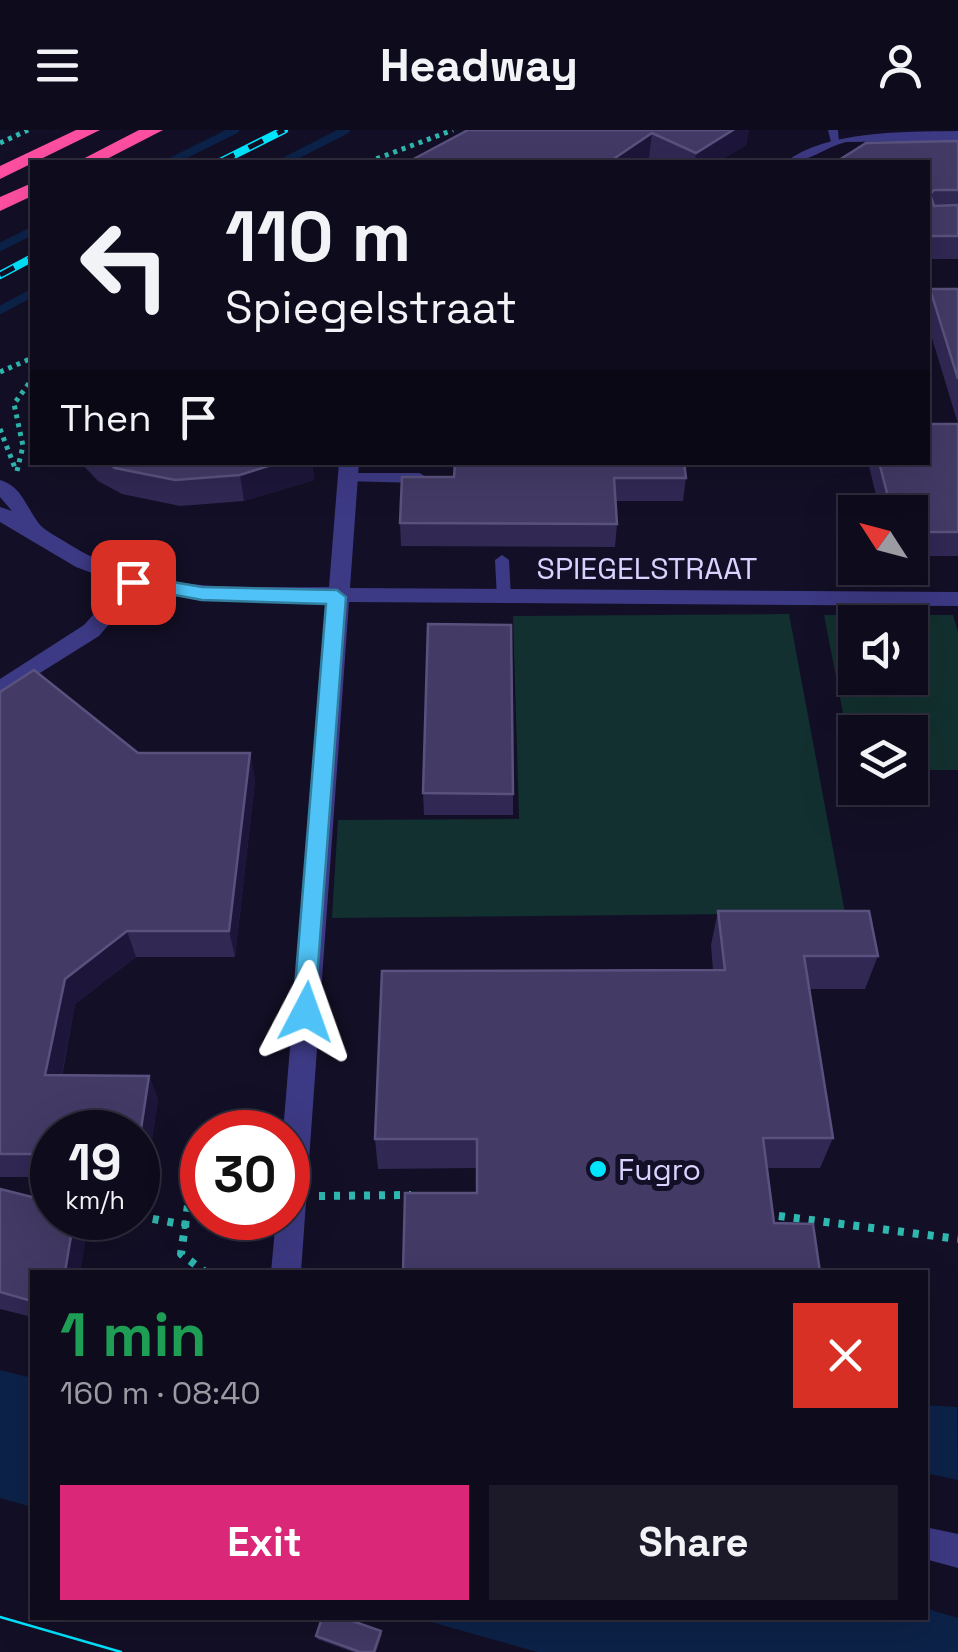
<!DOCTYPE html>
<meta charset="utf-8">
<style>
:root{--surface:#0e0b1c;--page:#1c1929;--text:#f1f3f6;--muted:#9b9ba3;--line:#2e2b3b;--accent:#db2777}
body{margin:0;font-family:"Space Grotesk",sans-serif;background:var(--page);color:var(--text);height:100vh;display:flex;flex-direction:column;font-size:38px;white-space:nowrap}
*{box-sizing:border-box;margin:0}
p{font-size:32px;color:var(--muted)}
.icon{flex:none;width:55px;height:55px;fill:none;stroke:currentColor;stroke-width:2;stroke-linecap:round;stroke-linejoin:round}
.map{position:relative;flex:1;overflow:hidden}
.sheet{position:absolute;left:30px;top:1140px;width:898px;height:350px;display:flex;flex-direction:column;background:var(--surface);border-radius:0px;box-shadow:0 10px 40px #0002,0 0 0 2px var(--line)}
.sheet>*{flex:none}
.banner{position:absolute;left:30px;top:30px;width:900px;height:305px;border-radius:0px;box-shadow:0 10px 40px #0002,0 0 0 2px var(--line);background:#0e0b1c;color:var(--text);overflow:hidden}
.needle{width:65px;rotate:306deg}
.buttons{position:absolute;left:838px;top:365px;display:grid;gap:20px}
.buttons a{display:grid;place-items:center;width:90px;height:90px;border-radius:0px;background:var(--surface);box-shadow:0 10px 40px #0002,0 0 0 2px var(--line);font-size:50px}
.speed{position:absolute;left:30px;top:980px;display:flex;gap:20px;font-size:50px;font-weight:700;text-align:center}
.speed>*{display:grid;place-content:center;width:130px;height:130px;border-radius:50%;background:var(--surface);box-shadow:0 10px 40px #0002,0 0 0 2px var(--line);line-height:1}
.speed small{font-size:25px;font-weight:400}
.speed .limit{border:15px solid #d22;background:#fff;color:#111}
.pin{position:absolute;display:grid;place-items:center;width:85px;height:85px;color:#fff;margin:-42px;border-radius:20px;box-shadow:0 5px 15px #0006}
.me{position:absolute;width:110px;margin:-55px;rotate:4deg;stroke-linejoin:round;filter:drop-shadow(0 0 8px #0008)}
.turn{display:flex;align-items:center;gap:35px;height:210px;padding:0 30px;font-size:45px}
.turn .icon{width:130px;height:130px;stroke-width:2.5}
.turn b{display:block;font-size:70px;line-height:85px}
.then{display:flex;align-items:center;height:95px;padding:0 30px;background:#0003;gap:20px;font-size:38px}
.round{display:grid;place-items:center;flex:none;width:105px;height:105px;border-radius:0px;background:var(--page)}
.head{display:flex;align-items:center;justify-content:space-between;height:170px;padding:0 30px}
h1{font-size:60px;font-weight:800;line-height:75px;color:#1e9e55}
.button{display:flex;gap:20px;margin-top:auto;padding:20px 30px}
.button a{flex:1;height:115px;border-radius:0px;background:var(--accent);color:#fff;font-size:40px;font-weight:800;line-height:115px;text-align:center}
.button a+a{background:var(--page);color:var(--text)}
header{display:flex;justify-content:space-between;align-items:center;height:130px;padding:0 30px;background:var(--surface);font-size:45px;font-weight:800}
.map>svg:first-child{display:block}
</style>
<header><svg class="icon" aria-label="menu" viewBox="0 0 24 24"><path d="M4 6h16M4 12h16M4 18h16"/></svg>Headway<svg class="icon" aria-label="person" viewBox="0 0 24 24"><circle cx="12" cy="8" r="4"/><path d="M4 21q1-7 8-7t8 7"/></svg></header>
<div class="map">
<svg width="958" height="1522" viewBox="0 0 958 1522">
<rect width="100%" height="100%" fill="#130f26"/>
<g fill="#12302f" fill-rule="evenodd">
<path d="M789 484 845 783 332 788 338 690 519 689 513 486Z"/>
<path d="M824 485H953L958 502V640H910V602H855L854 640ZM855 492H910V548H855Z"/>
</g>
<g fill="#0c2248">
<path d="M0 1240 32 1248V1377L0 1368Z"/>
<path d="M925 1275 957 1277 958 1350 925 1343Z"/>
<path d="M925 1478 958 1488V1522H537L417 1488H925Z"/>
</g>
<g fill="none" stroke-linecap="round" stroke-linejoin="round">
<g stroke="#0c2248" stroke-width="8">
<path d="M170 32 235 0"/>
<path d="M283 32 346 0"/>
<path d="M0 117 32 101"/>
<path d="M0 180 32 163"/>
</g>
<g stroke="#2fb8b0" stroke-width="5" stroke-dasharray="4 5" stroke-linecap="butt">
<path d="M0 13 28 0"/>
<path d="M368 32 453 0"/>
<path d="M0 242 32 228"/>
<path d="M0 299 15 338"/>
<path d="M17 341 23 316 14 274 32 249"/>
</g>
<g stroke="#2fb8b0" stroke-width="8" stroke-dasharray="6 9" stroke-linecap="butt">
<path d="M190 1061 181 1124 205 1142"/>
<path d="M37 1066 52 1069"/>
<path d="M319 1066 411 1065"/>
<path d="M764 1084 958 1109"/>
<path d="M138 1086 185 1095 202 1085"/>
</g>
<g fill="#3d3a85" fill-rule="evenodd">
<path d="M828 0H838L839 12H831Z"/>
<path d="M347 343H420L427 348 420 353 342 351V345Z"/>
<path d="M502 425 509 430 511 468 504 473 497 468 495 430Z"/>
</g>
<g fill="#3d3a85" fill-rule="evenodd">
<path d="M958 1V11L846 12C823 18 809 33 785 32 829 0 901 2 958 1Z"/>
<path d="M339 332H359L350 458 958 462V476L349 472 301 1142H271L276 1088H288V1002H283L327 472 202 471 139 459 99 506 0 568V549L84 495 121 454 76 437 0 392V377L12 381 0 367V350C23 357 26 378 40 395 48 403 63 410 72 416 150 464 241 457 329 457Z"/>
<path d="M925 1397 958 1404V1438L925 1429Z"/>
</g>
<g fill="#ff4fa3" fill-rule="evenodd">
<path d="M76 0H100L0 49V36Z"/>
<path d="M139 0H163L101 32H77Z"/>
<path d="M32 53V66L0 81V67Z"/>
</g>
<path stroke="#00e5ff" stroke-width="2.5" d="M0 1487 121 1522"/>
<g stroke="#00e5ff" stroke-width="8">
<g id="rail">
<path d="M220 32 284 0"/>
<path d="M0 145 32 128"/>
</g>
</g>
<use href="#rail" stroke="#130f26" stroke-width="5" stroke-dasharray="16" stroke-linecap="butt"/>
</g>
<g fill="#312854">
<path d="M468 0H749L746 15 718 32H658L649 28Z"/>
<path d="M958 11V129H928V32Z"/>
<path d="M930 159H958V426H910V382H880L868 332H928L958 294 928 195V169Z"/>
<path d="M80 332H312L314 350 244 371 180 376 122 364 98 351Z"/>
<path d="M402 347 686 348 683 371H615L617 394 615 417 401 416 400 393Z"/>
<path d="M0 562 138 623H250L255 651 235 827H136L75 874 62 946H149L158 970 146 1047H138V1002H52V1047H0Z"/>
<path d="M423 663 513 664V685H424Z"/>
<path d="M718 781 878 826 865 859H809L833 1008 820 1038H766L774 1093 820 1142 477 1063V1038L378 1039 375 1009 713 840 711 815Z"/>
<path d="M0 1059 52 1088H81L87 1100 80 1142H32V1187L0 1179Z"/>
<path d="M381 1501 382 1504 376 1522H353L317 1509 316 1506Z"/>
</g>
<g fill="#1d163a">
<path d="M733 0H749L746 15 718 32H695L696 23Z"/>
<path d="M652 3 649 28 643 32H609Z"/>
<path d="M281 332H312L314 350 244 371 240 345Z"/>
<path d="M250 623 255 651 235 827 229 801Z"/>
<path d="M127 801 136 827 75 874 57 969 45 945 65 849Z"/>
<path d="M149 946 158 970 146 1047 138 1026V1019Z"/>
<path d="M74 1088H81L87 1100 80 1142H65Z"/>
</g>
<g fill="#433a66" stroke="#5a527e" stroke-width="2.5">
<path d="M468 0H733L696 23 652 3 609 32H408Z"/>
<path d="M958 11V60H934L930 64 934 76 958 75V106H928V32H836L866 13Z"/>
<path d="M930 159H958V249Z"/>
<path d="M928 294H958V402H910V382H892L879 332H928Z"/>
<path d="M106 332H281L240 345 175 350 115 338Z"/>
<path d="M455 332H684L686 348H614L617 394 400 393 402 347H454Z"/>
<path d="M428 494 511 495 513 664 423 663Z"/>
<path d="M34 540 138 623H250L229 801H127L65 849 45 945 149 946 138 1019V1002H52V1024H0V562Z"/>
<path d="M718 781H869L878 826H804L833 1008H763L774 1093 813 1094 820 1142H403L405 1063H477V1009H375L382 841 725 840Z"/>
<path d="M0 1059 52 1072V1088H74L65 1142H32V1171L0 1162Z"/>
<path d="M322 1488H344L381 1501 374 1522H360L316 1506Z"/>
</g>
<path fill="#4fc3f7" stroke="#337fa1" stroke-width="2.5" d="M133 445 202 457 337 460 346 467 314 889 306 892 297 889 293 882 326 474 202 470 126 456 123 452Z"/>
<circle fill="#00e5ff" stroke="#130f26" stroke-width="4" cx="598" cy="1039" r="10"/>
<g text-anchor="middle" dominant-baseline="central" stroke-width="10" stroke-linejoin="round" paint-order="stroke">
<g font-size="30" fill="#d9d4ff" stroke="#130f26">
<text x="647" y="438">SPIEGELSTRAAT</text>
</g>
<g font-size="30" fill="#d9d4ff" stroke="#130f26" text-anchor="start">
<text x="618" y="1039">Fugro</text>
</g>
</g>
</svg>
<div class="buttons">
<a><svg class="needle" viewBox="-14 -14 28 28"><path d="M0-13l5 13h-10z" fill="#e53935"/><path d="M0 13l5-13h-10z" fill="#9b9ba3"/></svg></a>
<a><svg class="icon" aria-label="sound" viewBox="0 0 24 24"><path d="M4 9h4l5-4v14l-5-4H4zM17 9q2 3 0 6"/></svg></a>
<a><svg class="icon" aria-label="layers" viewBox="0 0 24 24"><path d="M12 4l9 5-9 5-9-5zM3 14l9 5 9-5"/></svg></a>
</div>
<div class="speed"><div>19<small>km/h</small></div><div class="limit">30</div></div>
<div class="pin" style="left:133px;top:452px;background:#d93025"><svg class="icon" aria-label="arrive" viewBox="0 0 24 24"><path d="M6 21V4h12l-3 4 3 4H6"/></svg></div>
<svg class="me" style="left:306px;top:882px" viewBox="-20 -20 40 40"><path d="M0-17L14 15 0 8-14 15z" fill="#4fc3f7" stroke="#fff" stroke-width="4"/></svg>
<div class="banner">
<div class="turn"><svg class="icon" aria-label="left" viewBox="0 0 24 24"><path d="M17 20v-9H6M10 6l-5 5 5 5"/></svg><div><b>110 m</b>Spiegelstraat</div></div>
<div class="then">Then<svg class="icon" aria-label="arrive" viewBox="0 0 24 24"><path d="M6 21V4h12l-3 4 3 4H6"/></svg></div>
</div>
<section class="sheet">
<div class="head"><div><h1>1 min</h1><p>160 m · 08:40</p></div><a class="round" style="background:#d93025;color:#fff"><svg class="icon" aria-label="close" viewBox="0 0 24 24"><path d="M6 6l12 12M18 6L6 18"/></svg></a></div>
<div class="button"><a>Exit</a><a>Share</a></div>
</section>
</div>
